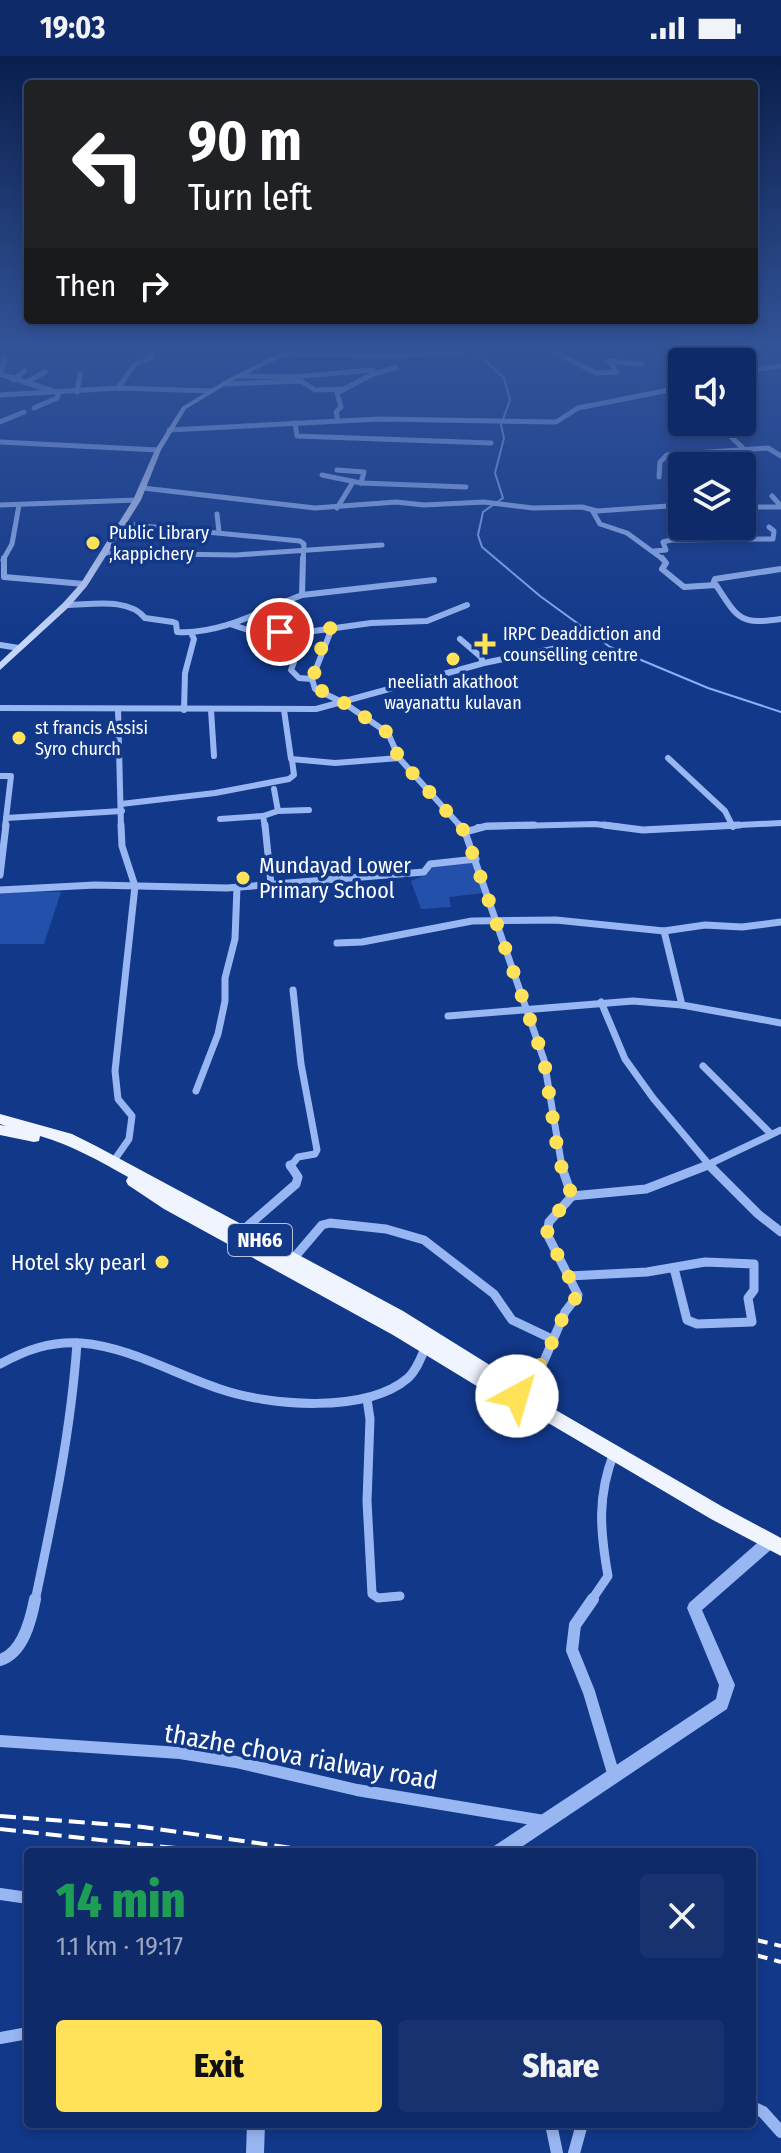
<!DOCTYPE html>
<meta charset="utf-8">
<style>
:root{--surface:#0e2a68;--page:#17326e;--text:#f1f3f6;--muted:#9ba7c0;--line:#2e467c;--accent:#ffe258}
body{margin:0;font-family:"Fira Sans Condensed",sans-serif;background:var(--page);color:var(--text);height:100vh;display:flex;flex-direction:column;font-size:30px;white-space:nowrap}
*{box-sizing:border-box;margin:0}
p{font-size:26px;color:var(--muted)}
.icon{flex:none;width:44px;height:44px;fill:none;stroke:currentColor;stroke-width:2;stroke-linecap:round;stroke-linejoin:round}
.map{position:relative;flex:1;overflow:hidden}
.panel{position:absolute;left:24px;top:1792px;width:732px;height:280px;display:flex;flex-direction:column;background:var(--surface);border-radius:8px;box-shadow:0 4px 12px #0003,0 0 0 2px var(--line)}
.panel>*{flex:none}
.top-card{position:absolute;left:24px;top:24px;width:734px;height:244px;border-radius:8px;box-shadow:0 4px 12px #0003,0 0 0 2px var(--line);background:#202124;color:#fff;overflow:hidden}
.fabs{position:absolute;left:668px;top:292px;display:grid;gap:16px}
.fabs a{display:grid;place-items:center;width:88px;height:88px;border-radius:8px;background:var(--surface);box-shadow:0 4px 12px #0003,0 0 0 2px var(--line);font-size:40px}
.pin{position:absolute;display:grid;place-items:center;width:68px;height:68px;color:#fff;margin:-34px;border:4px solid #fff;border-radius:50%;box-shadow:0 2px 8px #0007}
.me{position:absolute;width:88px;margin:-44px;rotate:39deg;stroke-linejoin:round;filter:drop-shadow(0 0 6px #0008)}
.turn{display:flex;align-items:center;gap:28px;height:168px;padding:0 32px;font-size:36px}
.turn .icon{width:104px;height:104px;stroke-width:2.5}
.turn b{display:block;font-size:56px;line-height:68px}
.then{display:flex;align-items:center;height:76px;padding:0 32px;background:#0003;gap:16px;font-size:30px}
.round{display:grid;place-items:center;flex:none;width:84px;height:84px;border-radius:8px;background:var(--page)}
.headline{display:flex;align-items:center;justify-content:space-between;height:136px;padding:0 32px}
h1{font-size:48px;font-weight:800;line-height:60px;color:#1e9e55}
.cta{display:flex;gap:16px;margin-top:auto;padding:16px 32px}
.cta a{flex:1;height:92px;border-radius:8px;background:var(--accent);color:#111;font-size:32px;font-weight:800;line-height:92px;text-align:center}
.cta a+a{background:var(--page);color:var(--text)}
.status{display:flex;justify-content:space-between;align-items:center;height:56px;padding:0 40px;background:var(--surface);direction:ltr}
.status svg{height:22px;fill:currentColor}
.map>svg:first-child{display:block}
</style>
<div class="status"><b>19:03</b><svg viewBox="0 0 49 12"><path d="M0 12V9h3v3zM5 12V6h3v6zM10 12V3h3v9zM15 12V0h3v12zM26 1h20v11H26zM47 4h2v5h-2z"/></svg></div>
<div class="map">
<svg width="781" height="2097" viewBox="0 0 781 2097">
<rect width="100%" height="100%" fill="#12388a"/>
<g fill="#2350aa">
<path d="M474 806 484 837 449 841 451 851 421 853 411 825 429 817V810Z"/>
<path d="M0 835 61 836 44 888H0Z"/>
</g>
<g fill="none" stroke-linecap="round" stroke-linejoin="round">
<path stroke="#8aaff4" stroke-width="2" d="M474 294 504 322 510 344 501 369 504 382 495 417 503 442 483 456 478 479 482 491 540 540 610 591 708 632 781 656"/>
<g stroke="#98b6f1" stroke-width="5">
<path d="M549 294 597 317 617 316 609 305 642 308"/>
<path d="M285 298 399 300 471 294"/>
<path d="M5 303 0 318 59 337 57 342 34 352"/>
<path d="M714 304 732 301 741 306"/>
<path d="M742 315 781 310"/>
<path d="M239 320 292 321 373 314"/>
<path d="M13 324 24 315"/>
<path d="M25 327 45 316"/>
<path d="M223 328 301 325 315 334 345 333"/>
<path d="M118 332 135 308 153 301 150 294"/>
<path d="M670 335 682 330"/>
<path d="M77 336 80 318"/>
<path d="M0 339 118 332 211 335"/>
<path d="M338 365 336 356 341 351 337 337 373 318 396 312"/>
<path d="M0 366 24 356"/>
<path d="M715 366 743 392"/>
<path d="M295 367 297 380 491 387"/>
<path d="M169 374 379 363 556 366 578 352 669 334"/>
<path d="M0 386 158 394"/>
<path d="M337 414 364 416 361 427"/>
<path d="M322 419 361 427 466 431"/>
<path d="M659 421 660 406 667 399 768 392 781 400"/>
<path d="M143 432 315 452 396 446 424 449 484 446 533 452 582 451 597 455 682 449"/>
<path d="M772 440 781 450"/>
<path d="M0 449 137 444"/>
<path d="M742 451H781"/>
<path d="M337 452 353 426"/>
<path d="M592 454 600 468 627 477 664 504"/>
<path d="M217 458 219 476"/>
<path d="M123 468 300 485 304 488 303 504"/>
<path d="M654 495 666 494 663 486 671 484 773 483 774 475 769 471"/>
<path d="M103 497 236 499 382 489"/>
<path d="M3 504 12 488 19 449"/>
</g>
<g stroke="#98b6f1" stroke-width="6">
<path d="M4 502V521L84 528"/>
<path d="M303 502 302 539 434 524"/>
<path d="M662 502 666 507 662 513 684 531 716 529C738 563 740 569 781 563"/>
<path d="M713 528 715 523 781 513"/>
<path d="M66 549C91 549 128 541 145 562L173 566 176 567 177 576C221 579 262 554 302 539"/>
<path d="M230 568 251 575 307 576 371 567 427 565 467 549"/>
<path d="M460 583 481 601 483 607"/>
<path d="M0 589 19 592"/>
<path d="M294 606 291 614 299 622 312 623"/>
<path d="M312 623 315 633 344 647 388 677 399 702"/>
<path d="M312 623 332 572"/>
<path d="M0 652 316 653 484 607 557 592"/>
<path d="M118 653 121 771"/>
<path d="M184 654 185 617 194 583 191 577"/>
<path d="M211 654 214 700"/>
<path d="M284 654 291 703 335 707 399 702 461 771"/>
<path d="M668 702 725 755 733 771"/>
<path d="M0 720H11L5 771"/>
<path d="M121 748 215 737 289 723 294 719 292 704"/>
<path d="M278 755 309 754"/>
<path d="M6 762 122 755"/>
<path d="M220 763 263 760"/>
<path d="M265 771 263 760 278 755 274 733"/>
<path d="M478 771 595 768 620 771"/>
<path d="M700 771 781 767"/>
</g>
<g stroke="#98b6f1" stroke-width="7">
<path d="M265 769 271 828"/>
<path d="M459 769 465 776"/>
<path d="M534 769 487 770 465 776 544 1004 562 1111"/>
<path d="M604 769 643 774 739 769"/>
<path d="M0 819 6 769"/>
<path d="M0 834 95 829 227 832 424 816 430 808 476 803"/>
<path d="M664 875 682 949"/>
<path d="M337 887 362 886 472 865 556 864 664 875 705 869 742 871 781 866"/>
<path d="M601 946 625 1003 653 1042 711 1111"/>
<path d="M448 960 633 945 682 949 781 967"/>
<path d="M703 1010 771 1078"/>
<path d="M196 1035 218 978 225 945V922L235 883 237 831"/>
<path d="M113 1106 129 1083 132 1060 118 1043 115 1015 135 830 122 790 121 769"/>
<path d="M290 1111 298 1101 315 1098 317 1094 301 1008 293 934"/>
<path d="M703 1111 781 1074"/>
</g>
<g stroke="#98b6f1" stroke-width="9">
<path d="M709 1109 758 1158 781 1176"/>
<path d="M572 1140 646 1133 708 1109"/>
<path d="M242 1175 296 1128 298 1121 290 1109"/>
<path d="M293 1203 322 1169 330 1167 386 1173 424 1184 494 1238 512 1264 552 1283"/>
<path d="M569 1220 647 1216 705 1206 754 1208V1234L748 1242 752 1266 697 1268 687 1264 674 1212"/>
<path d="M0 1308C26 1294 50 1285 81 1287 130 1291 174 1318 220 1333 269 1350 366 1358 408 1322 417 1314 421 1301 426 1290"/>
<path d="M517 1340 531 1317 544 1305 565 1256 578 1239 547 1178 549 1166 572 1140 561 1109"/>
<path d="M367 1343 370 1363 367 1445 372 1538 378 1542 400 1540"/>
<path d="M35 1545C53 1460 71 1375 77 1287"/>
<path d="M591 1545 608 1520C600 1475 597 1440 614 1397"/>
</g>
<g stroke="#98b6f1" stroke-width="12">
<path d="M593 1543 575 1569 572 1594 589 1636 614 1720"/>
<path d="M0 1604C23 1597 31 1564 35 1543"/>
<path d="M0 1685 180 1697 236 1706 357 1734 544 1765"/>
<path d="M0 1838 28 1842"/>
<path d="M0 1982 28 1977"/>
<path d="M752 2051 763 2056 781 2076"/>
<path d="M551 2068 557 2097"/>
<path d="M574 2097 582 2068"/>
</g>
<g fill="#98b6f1" fill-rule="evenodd">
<path d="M769 1479 774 1481 776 1486 774 1491 702 1554 735 1629 727 1653 514 1796H492L494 1790 716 1643 719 1629 687 1552 689 1547 764 1481Z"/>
<path d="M247 2068H265L264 2097H246Z"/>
</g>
<path fill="#c6d7fc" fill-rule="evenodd" d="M286 294H292L287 299 232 325 186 353 161 394 141 444 87 530 69 551 0 614V606L63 547 81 527 133 444 155 394 182 351 228 323Z"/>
<path fill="#f0f4ff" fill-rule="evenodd" d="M0 1058 72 1078 96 1090 403 1255 501 1316 523 1335 723 1451 781 1482V1500L711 1463 511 1345 493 1329 486 1334 480 1332 393 1279 164 1153 128 1129 126 1125 128 1121C99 1105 72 1089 40 1080L39 1085 34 1086 0 1079V1069L6 1070 0 1068Z"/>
<g stroke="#fff" stroke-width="4" stroke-dasharray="16 7" stroke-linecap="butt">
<path d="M0 1760 143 1771 321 1796"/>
<path d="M0 1773 212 1796"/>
<path d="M752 1883 781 1890"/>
<path d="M752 1898 781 1906"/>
</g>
</g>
<linearGradient id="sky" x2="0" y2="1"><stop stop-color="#0a1f4c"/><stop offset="0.5" stop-color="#335398"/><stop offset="1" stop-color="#335398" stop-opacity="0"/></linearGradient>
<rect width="781" height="587" fill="url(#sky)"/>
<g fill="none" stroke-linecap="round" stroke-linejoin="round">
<path stroke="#ffe258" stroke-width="14" stroke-dasharray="0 25.2" d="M280 576 332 572 323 586 311 629 344 647 388 677 399 702 465 776 544 1004 559 1104 572 1140 549 1166 547 1178 578 1239 565 1256 544 1305 531 1317 517 1340"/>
</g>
<g fill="#ffe258" stroke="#12388a" stroke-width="3">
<circle cx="93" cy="487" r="8"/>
<path d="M481 576h8v8h8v8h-8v8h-8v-8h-8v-8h8z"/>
<circle cx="453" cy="603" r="8"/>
<circle cx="19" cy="682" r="8"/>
<circle cx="243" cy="822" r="8"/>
<circle cx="162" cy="1206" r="8"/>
</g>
<g text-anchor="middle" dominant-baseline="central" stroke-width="7" stroke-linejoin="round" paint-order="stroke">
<g font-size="18" fill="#fff" stroke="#12388a" text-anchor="start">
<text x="109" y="477">Public Library<tspan x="109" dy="21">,kappichery</tspan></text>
<text x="503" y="578">IRPC Deaddiction and<tspan x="503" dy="21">counselling centre</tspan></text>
<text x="453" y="626" text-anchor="middle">neeliath akathoot<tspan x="453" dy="21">wayanattu kulavan</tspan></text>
<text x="35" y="672">st francis Assisi<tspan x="35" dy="21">Syro church</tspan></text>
</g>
<rect fill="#12388a" stroke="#b8c3dc" stroke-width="2" x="228" y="1168" width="64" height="32" rx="6"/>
<g font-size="20" font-weight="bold" fill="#fff">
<text x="260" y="1184">NH66</text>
</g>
<g font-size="22" fill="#fff" stroke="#12388a" text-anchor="start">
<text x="259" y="809">Mundayad Lower<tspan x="259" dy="25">Primary School</tspan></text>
<text x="146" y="1206" text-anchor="end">Hotel sky pearl</text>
</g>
<g font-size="26" fill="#fff" stroke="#12388a">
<text transform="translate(301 1701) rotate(10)">thazhe chova rialway road</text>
</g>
</g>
</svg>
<div class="fabs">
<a><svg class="icon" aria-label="sound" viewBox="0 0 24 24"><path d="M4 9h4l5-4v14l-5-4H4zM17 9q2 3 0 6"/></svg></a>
<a><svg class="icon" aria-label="layers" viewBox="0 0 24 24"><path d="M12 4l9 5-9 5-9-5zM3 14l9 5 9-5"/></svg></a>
</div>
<div class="pin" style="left:280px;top:576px;background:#d93025"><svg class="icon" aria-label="arrive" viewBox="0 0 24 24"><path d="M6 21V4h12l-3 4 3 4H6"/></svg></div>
<svg class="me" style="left:517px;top:1340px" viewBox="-20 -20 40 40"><circle r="19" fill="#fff"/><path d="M0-13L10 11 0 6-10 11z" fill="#ffe258"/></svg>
<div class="top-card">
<div class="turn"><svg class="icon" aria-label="left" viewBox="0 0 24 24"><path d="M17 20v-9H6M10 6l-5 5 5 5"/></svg><div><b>90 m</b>Turn left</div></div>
<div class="then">Then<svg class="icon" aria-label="right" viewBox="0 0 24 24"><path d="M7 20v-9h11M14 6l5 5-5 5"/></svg></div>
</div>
<section class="panel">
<div class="headline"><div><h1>14 min</h1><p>1.1 km · 19:17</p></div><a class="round"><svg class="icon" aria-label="close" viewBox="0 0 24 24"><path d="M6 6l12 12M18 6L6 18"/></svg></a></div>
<div class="cta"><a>Exit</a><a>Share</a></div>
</section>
</div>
